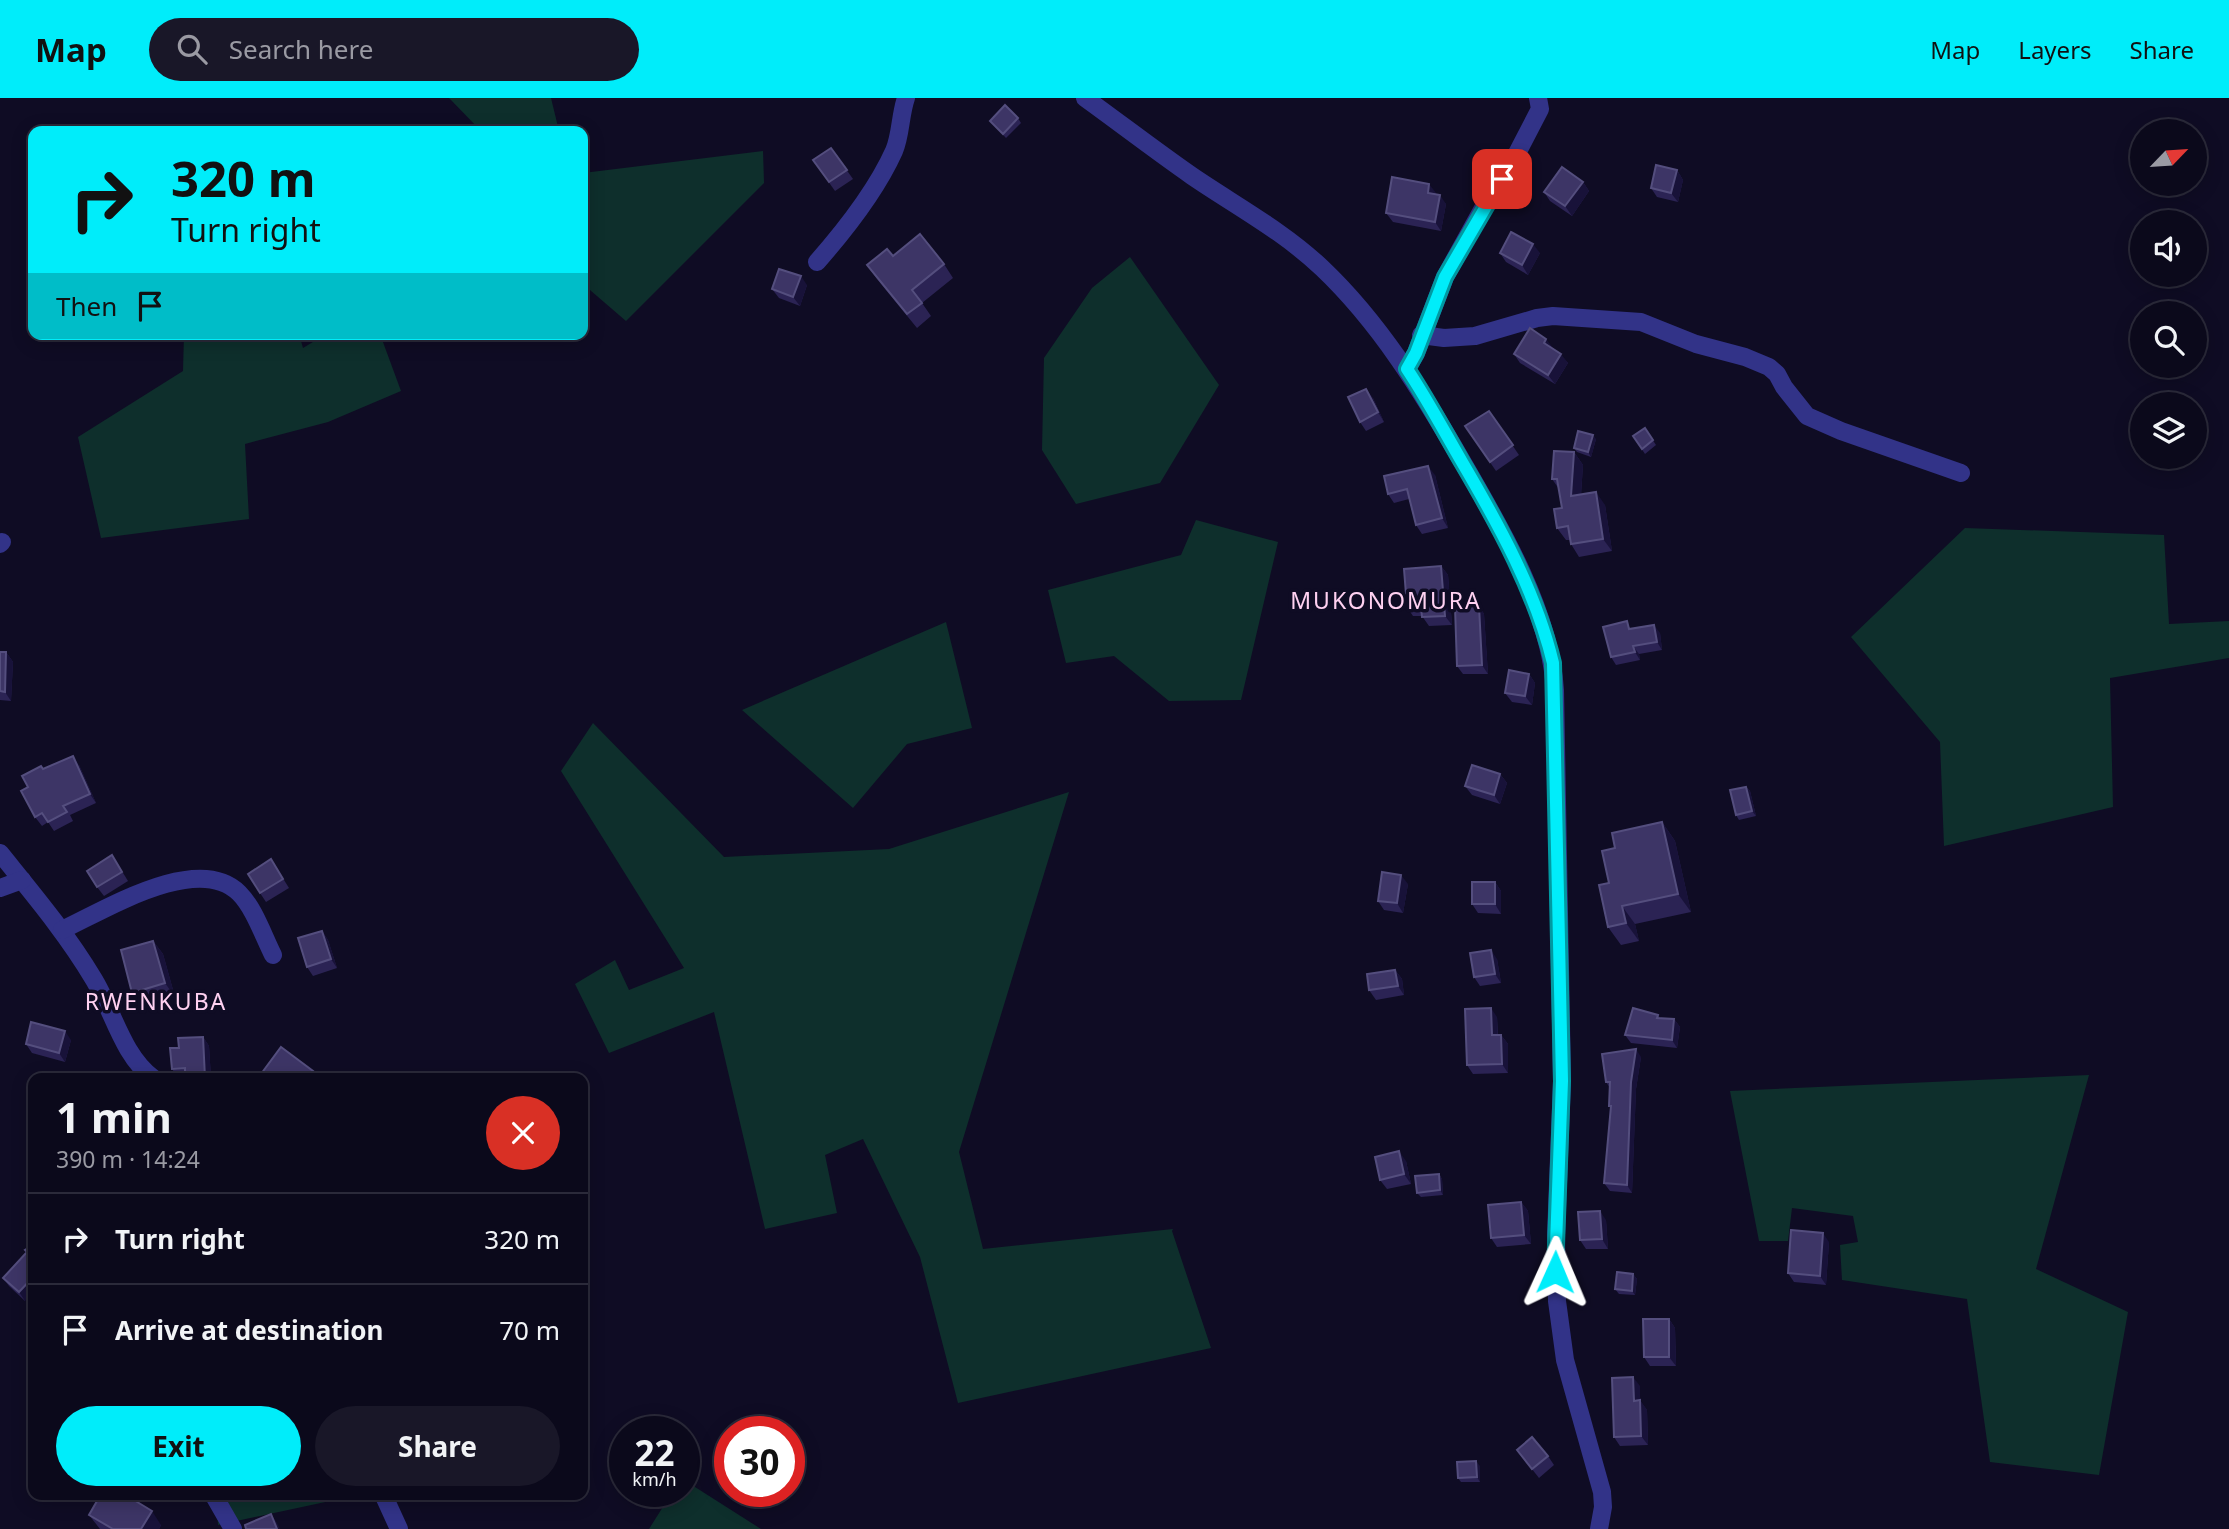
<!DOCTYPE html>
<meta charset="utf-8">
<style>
:root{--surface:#0b091b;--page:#191728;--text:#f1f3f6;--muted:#9a9aa3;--line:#2b2a3a;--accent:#00edfa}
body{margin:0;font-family:"Noto Sans",sans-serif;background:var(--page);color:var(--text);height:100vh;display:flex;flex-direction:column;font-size:26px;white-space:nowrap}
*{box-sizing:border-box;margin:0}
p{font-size:23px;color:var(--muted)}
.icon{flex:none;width:38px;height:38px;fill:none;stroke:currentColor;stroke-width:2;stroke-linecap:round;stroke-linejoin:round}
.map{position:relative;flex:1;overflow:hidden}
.side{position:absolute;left:28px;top:975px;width:560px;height:427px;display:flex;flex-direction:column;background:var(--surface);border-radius:14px;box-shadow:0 4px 18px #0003,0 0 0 2px var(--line)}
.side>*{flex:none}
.guide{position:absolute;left:28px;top:28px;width:560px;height:214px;border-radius:14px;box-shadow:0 4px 18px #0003,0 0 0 2px var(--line);background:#00edfa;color:#111;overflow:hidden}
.needle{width:46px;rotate:65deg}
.controls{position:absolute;left:2130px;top:21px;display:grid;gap:14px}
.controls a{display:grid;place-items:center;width:77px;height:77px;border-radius:50%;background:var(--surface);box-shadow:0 4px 18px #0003,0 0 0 2px var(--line);font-size:35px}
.speed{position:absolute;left:609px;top:1318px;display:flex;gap:14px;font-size:35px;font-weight:700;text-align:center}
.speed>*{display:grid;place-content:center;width:91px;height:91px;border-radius:50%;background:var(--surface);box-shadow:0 4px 18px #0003,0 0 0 2px var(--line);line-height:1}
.speed small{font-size:18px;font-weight:400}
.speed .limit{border:10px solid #d22;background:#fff;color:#111}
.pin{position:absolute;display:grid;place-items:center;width:60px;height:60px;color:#fff;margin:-30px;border-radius:14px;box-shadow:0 4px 10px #0006}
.me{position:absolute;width:77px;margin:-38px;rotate:1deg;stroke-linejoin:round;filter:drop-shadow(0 0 5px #0008)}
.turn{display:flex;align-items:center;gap:24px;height:147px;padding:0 28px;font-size:32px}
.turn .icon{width:91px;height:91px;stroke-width:2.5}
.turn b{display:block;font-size:49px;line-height:60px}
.then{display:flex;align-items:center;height:66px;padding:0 28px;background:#0003;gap:14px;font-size:26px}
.round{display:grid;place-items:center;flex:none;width:74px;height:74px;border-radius:37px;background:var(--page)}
.summary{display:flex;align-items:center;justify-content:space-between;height:119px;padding:0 28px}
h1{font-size:42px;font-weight:700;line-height:52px}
.action{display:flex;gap:14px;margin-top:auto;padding:14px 28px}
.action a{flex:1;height:80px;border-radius:42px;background:var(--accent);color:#111;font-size:28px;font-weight:700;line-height:80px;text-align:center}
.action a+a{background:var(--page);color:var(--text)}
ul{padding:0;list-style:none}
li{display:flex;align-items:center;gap:21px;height:91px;padding:0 28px;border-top:2px solid var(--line)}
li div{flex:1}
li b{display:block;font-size:26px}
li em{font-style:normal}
header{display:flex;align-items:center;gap:42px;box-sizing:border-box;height:98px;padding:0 35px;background:var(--accent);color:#111}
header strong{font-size:33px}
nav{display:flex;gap:38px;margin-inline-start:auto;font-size:24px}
.search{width:490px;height:63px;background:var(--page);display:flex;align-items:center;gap:18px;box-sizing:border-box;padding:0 24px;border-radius:38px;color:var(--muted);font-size:26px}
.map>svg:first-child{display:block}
</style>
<header>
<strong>Map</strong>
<div class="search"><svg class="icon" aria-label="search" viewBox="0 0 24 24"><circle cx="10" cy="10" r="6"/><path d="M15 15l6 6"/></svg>Search here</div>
<nav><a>Map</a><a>Layers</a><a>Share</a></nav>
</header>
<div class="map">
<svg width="2229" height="1431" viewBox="0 0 2229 1431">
<rect width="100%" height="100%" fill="#0f0c24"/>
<g fill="#0e2f2c">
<path d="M449 0H551L559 33H481Z"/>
<path d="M763 53 764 85 626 223 583 186V75Z"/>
<path d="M1130 159 1219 287 1160 385 1076 406 1042 352 1044 260 1092 190Z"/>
<path d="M184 236H299L303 250 326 236H380L401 293 328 324 245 346 249 421 101 440 78 339 183 273Z"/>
<path d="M1196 422 1278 444 1241 602 1169 603 1114 558 1066 565 1048 492 1181 457Z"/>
<path d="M1965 430 2164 437 2169 526 2229 523V560L2110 580 2113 709 1944 748 1940 644 1851 539Z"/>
<path d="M946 524 972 630 907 646 853 710 742 612Z"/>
<path d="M593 625 724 759 889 751 1069 694 959 1054 983 1151 1173 1131 1172 1133 1211 1250 958 1305 920 1159 863 1041 825 1057 837 1115 765 1131 714 914 609 955 575 886 615 862 629 892 684 870 561 673Z"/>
<path d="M2089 977 2036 1171 2128 1214 2099 1377 1990 1364 1967 1201 1842 1182 1840 1147 1858 1144 1853 1118 1792 1110 1788 1143H1759L1730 993Z"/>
<path d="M684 1382 761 1431H649L673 1393H684Z"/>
<path d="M343 1396 344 1400 218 1427 216 1397Z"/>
</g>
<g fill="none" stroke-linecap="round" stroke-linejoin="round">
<g stroke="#323388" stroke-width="18">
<path d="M1085 0C1121 26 1156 53 1192 78 1236 108 1283 133 1322 170 1380 225 1422 294 1462 363 1501 430 1550 513 1555 592L1562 983 1556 1137 1557 1203 1565 1262 1602 1394 1603 1409 1599 1431"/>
<path d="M817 164C846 131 876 93 894 53 901 37 900 17 906 0"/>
<path d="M1421 237 1444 240 1475 238 1537 220 1553 218 1641 224 1696 246 1745 259 1769 269 1777 276 1784 289 1807 318 1841 333 1961 375"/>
<path d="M1407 271 1416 255 1445 179 1492 94 1511 67 1540 11 1538 0"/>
<path d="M0 446 2 444"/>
<path d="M0 755C33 796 66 835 93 880 113 912 122 957 153 980"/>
<path d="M0 790 22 782"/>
<path d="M62 832C105 812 198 754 239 795 254 810 263 837 273 857"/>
<path d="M213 1396 233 1431"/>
<path d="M383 1396 399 1431"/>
</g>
</g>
<g fill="#2b2354">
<path d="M1018 20 1021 25 1006 40 990 23Z"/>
<path d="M831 50 853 81 835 93 813 62Z"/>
<path d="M1677 72 1683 82 1678 104 1657 99 1651 90Z"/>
<path d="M1583 84 1589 93 1572 118 1550 103 1544 94Z"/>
<path d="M1436 95 1435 96 1446 106 1441 133 1393 124 1386 115Z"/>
<path d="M1500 155H1540L1528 177 1506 164Z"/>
<path d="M893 158 944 166 953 180 922 205 931 218 917 230 877 181 867 167Z"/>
<path d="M807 187 800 208 779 200 772 191Z"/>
<path d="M1553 250 1568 265 1555 286 1520 265 1514 256Z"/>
<path d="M1373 300 1384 324 1366 333 1360 324Z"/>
<path d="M1489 313 1519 357 1496 373 1465 328Z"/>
<path d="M1645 330 1656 347 1645 356 1633 338Z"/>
<path d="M1596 341 1591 359 1577 354 1574 350Z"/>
<path d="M1574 354 1583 367 1581 397 1605 407 1612 453 1579 459 1571 446 1570 442H1566L1557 430 1562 410 1559 391 1552 381Z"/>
<path d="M1435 377 1448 430 1422 436 1416 427 1409 401 1394 405 1388 396Z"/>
<path d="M1441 468 1448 477 1452 527 1429 528 1422 518H1413L1407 509Z"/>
<path d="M1479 508 1484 516 1488 576H1463L1457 568Z"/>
<path d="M1632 530 1660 535 1662 552 1639 556 1640 562 1616 567 1611 559Z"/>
<path d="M0 554H6L13 564 11 603 0 602Z"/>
<path d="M1529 576 1535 585 1532 607 1512 604 1505 595Z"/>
<path d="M79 667 96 705 70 717 73 723 54 733 48 724 42 728 35 719 28 689 43 671Z"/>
<path d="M1500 676 1507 685 1500 706 1472 697 1465 688Z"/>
<path d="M1746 689 1750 693 1756 718 1739 722 1736 717Z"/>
<path d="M1662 724 1675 743 1691 814 1635 826 1639 843 1621 847 1608 829 1609 785 1615 750Z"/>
<path d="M112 757 128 783 104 798 97 789Z"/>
<path d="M271 761 289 790 266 804 260 795Z"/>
<path d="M1495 784 1501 793V816L1478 815 1472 806Z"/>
<path d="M1408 786 1403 815 1384 812 1378 803Z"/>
<path d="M322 833 328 842 337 870 313 878 307 869Z"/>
<path d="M153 843 163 856 175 899 142 908 132 895Z"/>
<path d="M1497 861 1501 885 1480 888 1474 879Z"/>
<path d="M1395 872 1402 881 1404 897 1376 902 1369 892Z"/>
<path d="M1658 917 1660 920 1674 921 1680 929 1677 950 1631 945 1625 937Z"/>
<path d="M1497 919 1498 937H1501L1508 946V975L1473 976 1467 967Z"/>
<path d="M203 939 209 948 211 980H178L172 971 179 950Z"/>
<path d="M71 942 65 964 32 955 26 946Z"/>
<path d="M1641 959 1636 991 1632 1095 1610 1093 1604 1085 1611 1010 1609 1008 1610 990 1606 984Z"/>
<path d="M1406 1063 1411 1086 1387 1091 1380 1082Z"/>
<path d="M1439 1076 1442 1081 1443 1097 1421 1099 1417 1095Z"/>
<path d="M1521 1104 1528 1113 1531 1146 1497 1149 1491 1140Z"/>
<path d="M1606 1122 1608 1151H1586L1580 1142Z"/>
<path d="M1829 1144 1826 1187 1794 1184 1788 1175Z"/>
<path d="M33 1147 25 1203 9 1188 3 1180Z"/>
<path d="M1633 1176 1637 1181 1635 1197 1619 1196 1615 1191Z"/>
<path d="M1669 1221 1675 1230 1676 1268H1650L1644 1259Z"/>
<path d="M1640 1288V1303L1647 1312 1648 1347 1620 1348 1614 1339Z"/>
<path d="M1517 1352 1548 1358 1554 1367 1539 1380Z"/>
<path d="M1480 1368V1384H1461L1458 1380Z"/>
<path d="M89 1417 161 1427 159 1431H100Z"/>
</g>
<g fill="#181239">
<path d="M1677 72 1683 82 1678 104 1671 95Z"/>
<path d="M1583 84 1589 93 1572 118 1565 108Z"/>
<path d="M1429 86 1436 95 1434 104 1428 95Z"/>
<path d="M1440 97 1446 106 1441 133 1435 124Z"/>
<path d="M1533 146 1540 155 1528 177 1522 167Z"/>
<path d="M801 178 807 187 800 208 793 199Z"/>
<path d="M1546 241 1553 250 1550 254 1544 245Z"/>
<path d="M1561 256 1568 265 1555 286 1548 277Z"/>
<path d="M1366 291 1373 300 1384 324 1378 314Z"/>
<path d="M1593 337 1596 341 1591 359 1588 354Z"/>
<path d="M1574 354 1583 367 1580 411 1571 398Z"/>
<path d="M1428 368 1435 377 1448 430 1442 420Z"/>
<path d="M1596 394 1605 407 1612 453 1603 441Z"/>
<path d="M1441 468 1448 477 1452 527 1445 518Z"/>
<path d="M1479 508 1484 516 1488 576 1482 567Z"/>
<path d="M1654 527 1660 535 1662 552 1657 544Z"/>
<path d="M1633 548 1639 556 1640 562 1635 554Z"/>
<path d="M6 554 13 564 11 603 5 594Z"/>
<path d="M1529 576 1535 585 1532 607 1525 598Z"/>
<path d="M73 658 79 667 96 705 90 696Z"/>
<path d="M1500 676 1507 685 1500 706 1494 697Z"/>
<path d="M1746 689 1750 693 1756 718 1752 713Z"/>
<path d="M1662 724 1675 743 1691 814 1678 796Z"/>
<path d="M1401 777 1408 786 1403 815 1397 805Z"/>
<path d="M1495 784 1501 793V816L1495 806Z"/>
<path d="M1622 808 1635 826 1639 843 1626 825Z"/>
<path d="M322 833 328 842 337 870 331 861Z"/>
<path d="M153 843 163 856 175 899 165 885Z"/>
<path d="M1491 852 1497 861 1501 885 1495 876Z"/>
<path d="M1395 872 1402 881 1404 897 1398 888Z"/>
<path d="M1491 910 1497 919 1498 946 1492 937Z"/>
<path d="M1674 921 1680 929 1677 950 1672 942Z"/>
<path d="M65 933 71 942 65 964 59 955Z"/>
<path d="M1501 937 1508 946V975L1502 966Z"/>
<path d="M203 939 209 948 211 980H205Z"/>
<path d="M1636 951 1641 959 1636 991 1632 1095 1627 1087 1631 984Z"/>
<path d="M313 973 318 980H308Z"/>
<path d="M1399 1053 1406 1063 1411 1086 1404 1076Z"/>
<path d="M1439 1076 1442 1081 1443 1097 1440 1092Z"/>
<path d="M1521 1104 1528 1113 1531 1146 1524 1137Z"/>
<path d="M1600 1113 1606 1122 1608 1151 1602 1141Z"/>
<path d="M1823 1135 1829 1144 1826 1187 1820 1178Z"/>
<path d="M1633 1176 1637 1181 1635 1197 1632 1193Z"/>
<path d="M33 1179V1194L25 1203 19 1194Z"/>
<path d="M1669 1221 1675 1230 1676 1268 1669 1259Z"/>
<path d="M1633 1279 1640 1288V1312L1634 1303Z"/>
<path d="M1640 1302 1647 1312 1648 1347 1641 1338Z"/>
<path d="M1476 1363 1480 1368V1384L1477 1379Z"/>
<path d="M152 1413 161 1427 159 1431H141Z"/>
<path d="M271 1416 277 1425 280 1431H277Z"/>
</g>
<g fill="#3d3566" stroke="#544e7e" stroke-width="2">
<path d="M1005 7 1018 20 1003 36 990 23Z"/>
<path d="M831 50 847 72 829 84 813 62Z"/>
<path d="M1656 67 1677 72 1671 95 1651 90Z"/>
<path d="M1562 69 1583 84 1565 108 1544 94Z"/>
<path d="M1392 79 1429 86 1428 95 1440 97 1435 124 1386 115Z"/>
<path d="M1511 134 1533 146 1522 167 1500 155Z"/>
<path d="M920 136 944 166 912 192 922 205 907 216 867 167 887 151 893 158Z"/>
<path d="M779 171 801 178 793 199 772 191Z"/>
<path d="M1530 230 1546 241 1544 245 1561 256 1548 277 1514 256Z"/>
<path d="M1366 291 1378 314 1360 324 1348 299Z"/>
<path d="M1489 313 1513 347 1490 364 1465 328Z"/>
<path d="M1645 330 1653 342 1642 351 1633 338Z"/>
<path d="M1578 333 1593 337 1588 354 1574 350Z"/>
<path d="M1554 353 1574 354 1571 398 1596 394 1603 441 1571 446 1568 428 1557 430 1554 411 1562 410 1557 381H1552Z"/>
<path d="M1428 368 1442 420 1416 427 1407 391 1388 396 1384 378Z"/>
<path d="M1441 468 1445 518 1422 519 1421 508 1407 509 1404 471Z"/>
<path d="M1479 508 1482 567 1457 568 1455 509Z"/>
<path d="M1627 523 1629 531 1654 527 1657 544 1633 548 1635 554 1611 559 1603 529Z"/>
<path d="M0 554H6L5 594 0 593Z"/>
<path d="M1509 572 1529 576 1525 598 1505 595Z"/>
<path d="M73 658 90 696 63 708 67 714 48 724 42 715 35 719 21 693 28 689 22 678 41 668 43 671Z"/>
<path d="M1472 667 1500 676 1494 697 1465 688Z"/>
<path d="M1746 689 1752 713 1736 717 1730 692Z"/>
<path d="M1662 724 1678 796 1622 808 1626 825 1608 829 1599 787 1609 785 1602 753 1615 750 1612 735Z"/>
<path d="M112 757 122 774 97 789 87 773Z"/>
<path d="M271 761 283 781 260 795 248 776Z"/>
<path d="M1382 774 1401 777 1397 805 1378 803Z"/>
<rect x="1472" y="784" width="23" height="22"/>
<path d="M322 833 331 861 307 869 298 840Z"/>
<path d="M153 843 165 885 132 895 121 852Z"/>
<path d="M1491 852 1495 876 1474 879 1470 855Z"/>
<path d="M1395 872 1398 888 1369 892 1367 876Z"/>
<path d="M1491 910 1492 937H1501L1502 966 1467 967 1465 911Z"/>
<path d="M1633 910 1658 917 1657 920 1674 921 1672 942 1625 937Z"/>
<path d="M31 924 65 933 59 955 26 946Z"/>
<path d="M203 939 205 980H185V970L172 971 170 950H179L178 940Z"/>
<path d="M281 949 313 973 308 980H266L261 976Z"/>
<path d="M1636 951 1631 984 1627 1087 1604 1085 1611 1008H1609L1610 984H1606L1602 956Z"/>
<path d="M1399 1053 1404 1076 1380 1082 1375 1059Z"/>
<path d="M1439 1076 1440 1092 1417 1095 1415 1078Z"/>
<path d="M1521 1104 1524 1137 1491 1140 1488 1107Z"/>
<path d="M1600 1113 1602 1141 1580 1142 1578 1114Z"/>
<path d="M1791 1132 1823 1135 1820 1178 1788 1175Z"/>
<path d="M33 1147V1179L19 1194 3 1180 27 1154 25 1152Z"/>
<path d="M1617 1174 1633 1176 1632 1193 1615 1191Z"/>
<path d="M1643 1221H1669V1259H1644Z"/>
<path d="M1633 1279 1634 1303 1640 1302 1641 1338 1614 1339 1612 1280Z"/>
<path d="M1532 1339 1548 1358 1532 1371 1517 1352Z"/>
<path d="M1476 1363 1477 1379 1458 1380 1457 1364Z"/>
<path d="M101 1396H124L152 1413 141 1431H113L89 1417Z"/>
<path d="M271 1416 277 1431H246L245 1427Z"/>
</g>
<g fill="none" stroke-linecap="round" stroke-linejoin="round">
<g stroke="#009aa2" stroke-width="18">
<path id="route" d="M1502 81 1445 179 1416 255 1407 271C1427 301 1444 333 1462 364 1499 427 1536 494 1553 565L1562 983 1555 1174"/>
</g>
<use href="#route" stroke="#00edfa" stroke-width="12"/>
</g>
<g text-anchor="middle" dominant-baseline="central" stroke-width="7" stroke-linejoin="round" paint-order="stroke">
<g font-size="23" letter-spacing="2" fill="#ffd1f1" stroke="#0f0c24">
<text x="1386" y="502">MUKONOMURA</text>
<text x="156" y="903">RWENKUBA</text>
</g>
</g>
</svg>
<div class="controls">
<a><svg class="needle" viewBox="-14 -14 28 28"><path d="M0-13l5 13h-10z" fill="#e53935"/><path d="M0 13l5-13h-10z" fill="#9a9aa3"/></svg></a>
<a><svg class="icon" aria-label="sound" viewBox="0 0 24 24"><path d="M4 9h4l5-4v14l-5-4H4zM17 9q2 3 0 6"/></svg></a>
<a><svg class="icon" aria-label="search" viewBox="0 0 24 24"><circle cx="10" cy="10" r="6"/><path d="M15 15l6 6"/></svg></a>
<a><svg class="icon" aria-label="layers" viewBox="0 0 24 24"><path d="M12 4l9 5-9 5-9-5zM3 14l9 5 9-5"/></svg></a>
</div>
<div class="speed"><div>22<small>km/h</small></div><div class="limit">30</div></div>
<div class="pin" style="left:1502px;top:81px;background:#d93025"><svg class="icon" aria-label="arrive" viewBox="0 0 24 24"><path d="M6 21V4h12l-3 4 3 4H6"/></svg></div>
<svg class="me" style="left:1555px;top:1174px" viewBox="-20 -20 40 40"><path d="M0-17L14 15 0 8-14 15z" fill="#00edfa" stroke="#fff" stroke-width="4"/></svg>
<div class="guide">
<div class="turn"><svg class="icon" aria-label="right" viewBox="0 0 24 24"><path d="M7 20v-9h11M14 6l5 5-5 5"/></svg><div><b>320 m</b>Turn right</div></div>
<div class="then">Then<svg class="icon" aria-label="arrive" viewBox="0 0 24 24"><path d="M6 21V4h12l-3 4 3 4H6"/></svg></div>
</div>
<section class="side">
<div class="summary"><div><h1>1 min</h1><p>390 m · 14:24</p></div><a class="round" style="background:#d93025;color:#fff"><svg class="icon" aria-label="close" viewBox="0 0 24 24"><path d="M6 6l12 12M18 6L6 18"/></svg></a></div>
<ul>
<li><svg class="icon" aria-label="right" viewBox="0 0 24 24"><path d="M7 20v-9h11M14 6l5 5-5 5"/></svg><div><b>Turn right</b></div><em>320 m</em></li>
<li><svg class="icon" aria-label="arrive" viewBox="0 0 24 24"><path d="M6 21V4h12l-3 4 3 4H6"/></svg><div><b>Arrive at destination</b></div><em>70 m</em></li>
</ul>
<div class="action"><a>Exit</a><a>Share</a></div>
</section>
</div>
